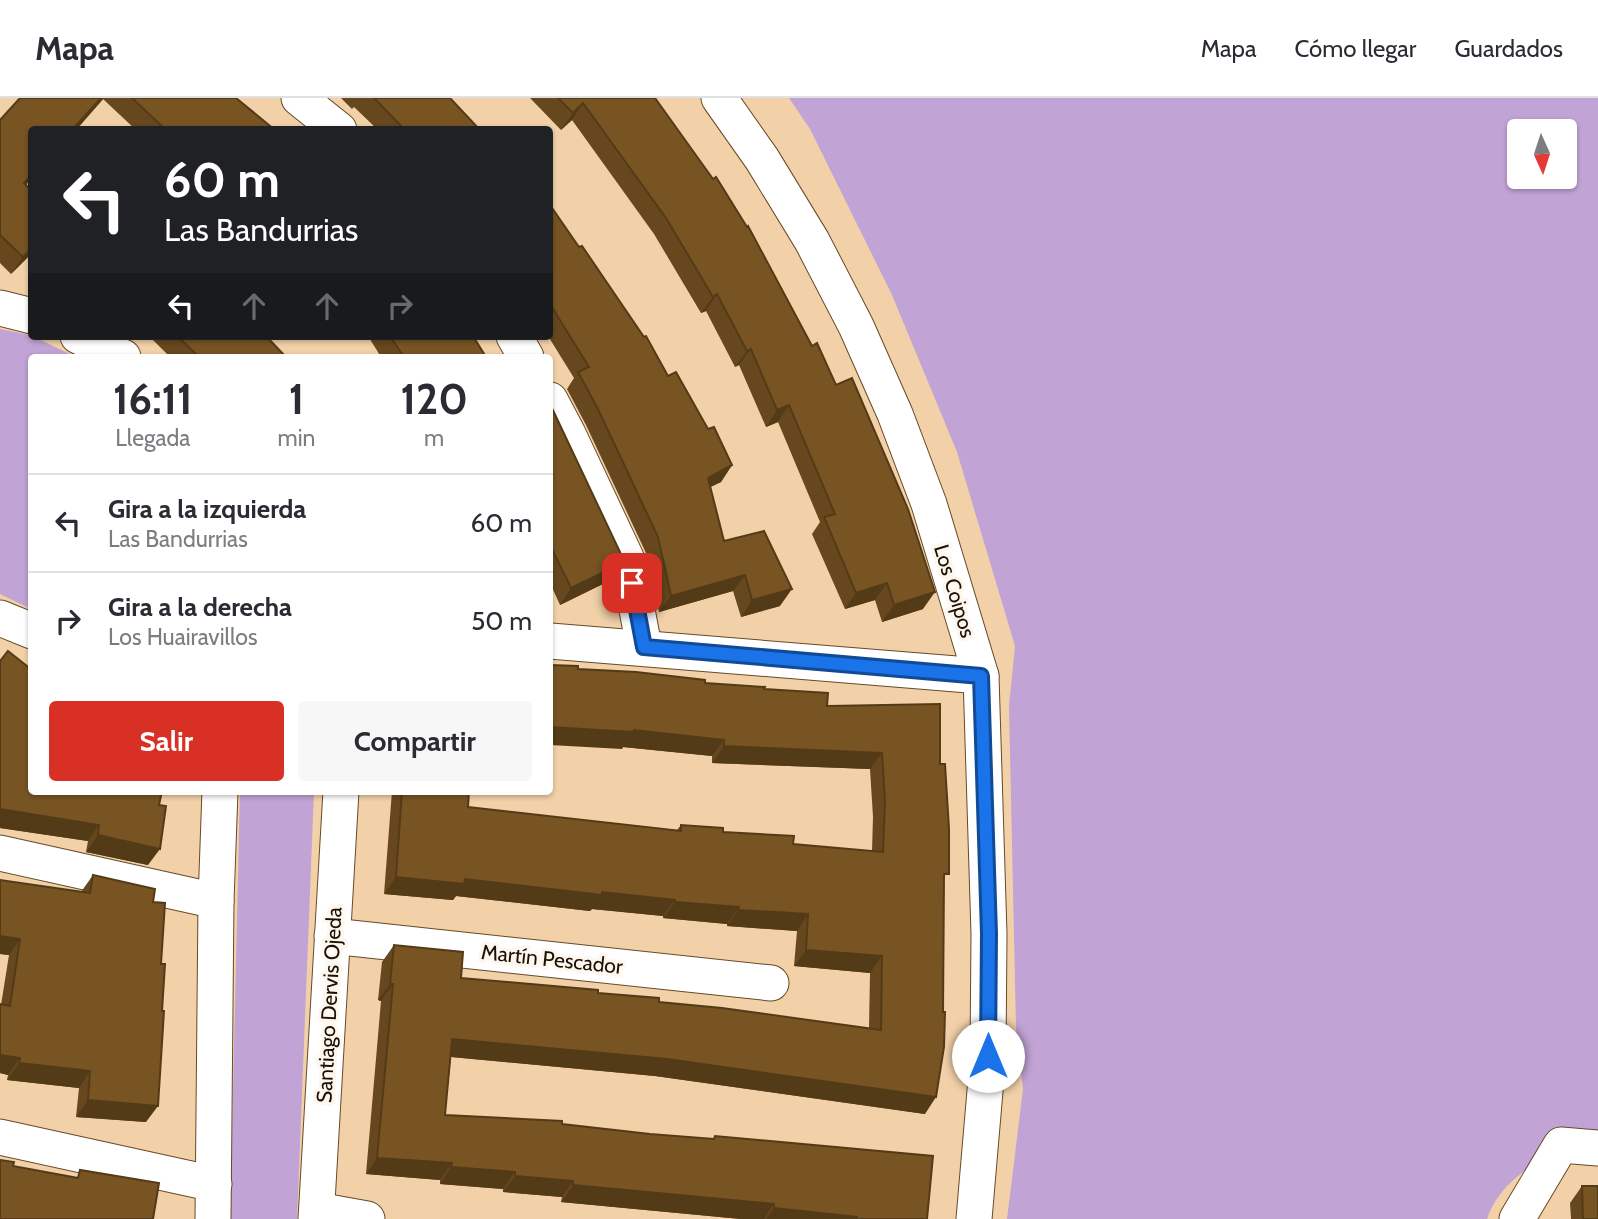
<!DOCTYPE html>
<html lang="es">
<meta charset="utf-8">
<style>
:root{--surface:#fff;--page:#f7f7f7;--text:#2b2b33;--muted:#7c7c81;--line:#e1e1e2;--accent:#d93025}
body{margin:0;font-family:Cabin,sans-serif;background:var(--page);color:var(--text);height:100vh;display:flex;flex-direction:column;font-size:26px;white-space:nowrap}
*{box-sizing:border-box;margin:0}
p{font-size:23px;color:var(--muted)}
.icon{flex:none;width:38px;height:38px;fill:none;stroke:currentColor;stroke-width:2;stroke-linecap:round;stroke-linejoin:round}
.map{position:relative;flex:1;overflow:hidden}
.side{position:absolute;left:28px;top:256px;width:525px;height:441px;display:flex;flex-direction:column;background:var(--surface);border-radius:7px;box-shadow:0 2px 5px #0004}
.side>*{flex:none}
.guide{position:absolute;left:28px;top:28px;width:525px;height:214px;border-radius:7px;box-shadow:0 2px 5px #0004;background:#202124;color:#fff;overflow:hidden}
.needle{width:46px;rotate:177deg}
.fabs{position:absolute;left:1507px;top:21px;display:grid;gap:14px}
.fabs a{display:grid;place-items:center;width:70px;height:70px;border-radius:7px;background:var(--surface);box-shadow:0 2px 5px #0004;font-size:35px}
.pin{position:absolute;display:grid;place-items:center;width:60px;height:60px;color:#fff;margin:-30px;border-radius:14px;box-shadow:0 4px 10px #0006}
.me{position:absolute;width:77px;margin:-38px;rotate:0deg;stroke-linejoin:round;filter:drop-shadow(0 0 5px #0008)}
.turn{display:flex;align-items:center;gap:24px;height:147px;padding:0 21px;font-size:32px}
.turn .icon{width:91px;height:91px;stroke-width:2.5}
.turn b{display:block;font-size:49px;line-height:60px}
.lanes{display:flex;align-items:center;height:66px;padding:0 21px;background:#0003;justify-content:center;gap:35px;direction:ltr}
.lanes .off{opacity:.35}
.eta{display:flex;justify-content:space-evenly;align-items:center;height:119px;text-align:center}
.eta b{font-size:42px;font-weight:700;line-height:49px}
.cta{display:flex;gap:14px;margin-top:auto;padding:14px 21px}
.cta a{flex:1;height:80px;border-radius:7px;background:var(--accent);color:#fff;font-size:28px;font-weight:700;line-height:80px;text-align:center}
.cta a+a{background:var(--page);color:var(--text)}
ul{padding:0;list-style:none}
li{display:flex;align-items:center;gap:21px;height:98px;padding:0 21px;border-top:2px solid var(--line)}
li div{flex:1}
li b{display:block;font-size:26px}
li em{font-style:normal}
header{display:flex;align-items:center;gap:42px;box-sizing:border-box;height:98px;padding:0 35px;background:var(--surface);border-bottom:2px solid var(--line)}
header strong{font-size:33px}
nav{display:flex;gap:38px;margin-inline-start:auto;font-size:24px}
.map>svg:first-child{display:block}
</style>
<header>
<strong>Mapa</strong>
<nav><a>Mapa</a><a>Cómo llegar</a><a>Guardados</a></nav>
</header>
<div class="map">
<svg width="1598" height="1121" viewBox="0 0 1598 1121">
<rect width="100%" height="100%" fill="#f2d1a9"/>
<g fill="#c1a3d5" fill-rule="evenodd">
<path d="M789 0H1598V1032C1558 1053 1502 1074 1487 1121H1007L1023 991 1016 930 1009 608 1015 548 957 354 892 197 810 31ZM1519 33H1564V79H1519Z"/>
<path d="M0 231 30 237 76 259H32L31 511 0 496Z"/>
<path d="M240 693H314L297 1121H230Z"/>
</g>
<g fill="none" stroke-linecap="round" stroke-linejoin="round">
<g stroke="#674a26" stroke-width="37">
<g id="minor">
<path d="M299 0 339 32"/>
<path d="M719 0 762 61 812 143 856 228 895 316 929 406 981 578 989 836 988 958 974 1121"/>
<path d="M0 210 32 218"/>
<path d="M78 238 123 259"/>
<path d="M514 238 526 259"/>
<path d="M550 302 568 336 628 464 644 549"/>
<path d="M0 520 32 533"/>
<path d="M550 543 981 578"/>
<path d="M0 755 216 803"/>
<path d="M332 838 771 885"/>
<path d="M0 1039 214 1086"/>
<path d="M317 1112 367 1121"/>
<path d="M213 1121 216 803 220 693"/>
<path d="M316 1121 341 693"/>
<path d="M1517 1121 1561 1047 1598 1050"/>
</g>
</g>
<use href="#minor" stroke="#fff" stroke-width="35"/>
</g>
<g fill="#67481e">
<path d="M20 0H236L275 32H136L103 1 76 32H32V80L26 87 32 93V155L11 176 0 165V22Z"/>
<path d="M341 0H450L480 32H378L354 9 352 11Z"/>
<path d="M530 0H655L923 511 882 524 875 502 845 511 812 436 820 424 778 324 766 329 739 267 735 269 706 213 701 215 654 136 572 22 561 32Z"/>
<path d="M550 107 668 278 708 331 732 367 721 384 710 389 724 443 780 508 741 519 733 493 659 514 646 455 586 327 567 291 574 280 548 238H550Z"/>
<path d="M146 238H266L286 259H170L150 239 149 241Z"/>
<path d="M368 238H473L486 259H381Z"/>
<path d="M550 306 623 465 611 482 560 507 550 485Z"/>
<path d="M0 563 162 693 148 767 86 754 88 743 0 730Z"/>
<path d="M578 571 764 591 827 608 940 666 944 784 925 1016 655 978 451 959 445 1017 562 1026 650 1036 713 1041 715 1038 927 1121H741L561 1104 562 1099 503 1094V1091L440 1086V1082L366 1076 381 903 378 902 382 864 394 847 461 880 598 895 659 904 869 931 870 875 794 868 797 833 727 828V826L663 820V818L592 811 590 813 456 798 453 802 384 796 392 693H469L468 709 677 732 681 727 793 746 872 753 873 719 870 671 712 665V658L623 649 622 651Z"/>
<path d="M93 777 153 804 146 1024 76 1019 79 990 7 982 8 977 0 975V906L1 907 9 857 0 856 81 794Z"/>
<path d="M1582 1088 1598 1121H1571L1570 1105Z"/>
</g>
<g fill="#543b18">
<path d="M101 0H104L76 32H72Z"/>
<path d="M583 5 572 22 561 32 573 15Z"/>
<path d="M32 76V80L12 102 24 85Z"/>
<path d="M32 150V155L11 176 23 159Z"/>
<path d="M717 196 706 213 701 215 713 199Z"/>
<path d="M751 251 739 267 735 269 747 253Z"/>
<path d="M789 307 778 324 766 329 777 312Z"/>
<path d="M732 367 721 384 696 396 708 380Z"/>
<path d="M623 465 611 482 560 507 571 490Z"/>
<path d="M745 477 733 493 659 514 671 498Z"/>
<path d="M887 485 875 502 845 511 856 495Z"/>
<path d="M792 491 780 508 741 519 752 502Z"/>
<path d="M935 494 923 511 882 524 894 507Z"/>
<path d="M550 629 634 632 724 642 712 658 623 649 622 651 550 647Z"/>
<path d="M724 648 882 655 870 671 712 665Z"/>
<path d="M0 711 99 727 88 743 0 730Z"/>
<path d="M98 737 160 751 148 767 86 754Z"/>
<path d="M396 779 465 781 675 802 663 818 592 811 590 813 456 798 453 802 384 796Z"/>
<path d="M675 804 739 809 727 826 663 820Z"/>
<path d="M738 812 808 816 797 833 727 828Z"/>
<path d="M0 838 20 841 9 857 0 856Z"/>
<path d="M806 852 882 858 870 875 794 868Z"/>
<path d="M390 886H393L381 903 378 902Z"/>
<path d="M452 941 667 961 936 999 925 1016 655 978 441 958Z"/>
<path d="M0 957 20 960 8 977 0 975Z"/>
<path d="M19 965 90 973 79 990 7 982Z"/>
<path d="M88 1002 158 1008 146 1024 76 1019Z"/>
<path d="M377 1060 452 1065 440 1082 366 1076Z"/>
<path d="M451 1069 515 1074 503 1091 440 1086Z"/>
<path d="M515 1078 573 1083 562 1099 503 1094Z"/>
<path d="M573 1087 774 1106 764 1121H741L561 1104Z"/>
<path d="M774 1110 857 1119 856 1121H766Z"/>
</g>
<g fill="#785423" stroke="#543b18" stroke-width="2">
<path d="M20 0H101L72 32H32V76L24 85 32 93V150L23 159 0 137V22Z"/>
<path d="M132 0H236L275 32H166Z"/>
<path d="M374 0H450L480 32H405Z"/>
<path d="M558 0H655L713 81 716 79 747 129 748 128 812 248 817 245 836 287 852 280 908 411 935 494 894 507 887 485 856 495 824 419 835 416 789 307 777 312 751 251 747 253 717 196 713 199 666 120 583 5 573 15Z"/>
<path d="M550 107 579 149 582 148 644 239 646 238 668 278 676 274 708 331 714 329 732 367 708 380 724 443 764 433 792 491 752 502 745 477 671 498 658 439 598 311 578 274 589 269 550 206Z"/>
<path d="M177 238H266L286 259H203L201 257 199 259Z"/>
<path d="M390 238H473L486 259H404Z"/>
<path d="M550 306 620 454 623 465 571 490 551 449H550Z"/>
<path d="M8 553 32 572V693H162L159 707 166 708 160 751 98 737 99 727 0 711V563Z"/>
<path d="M550 567 578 568V571L636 574 705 582V585L765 589 764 591 828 595 827 608 940 606V666H945L949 731V776H944L943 914H945L944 949 936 999 667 961 452 941 445 1017 562 1023V1026L650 1036 714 1041 715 1038 933 1058 927 1121H857V1119L774 1110V1106L573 1087V1083L515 1078V1074L451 1069 452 1065 377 1060 393 886H390L394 847 463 854 461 880 598 892V895L659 900V904L722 910 881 932 882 858 806 852 808 816 738 812 739 809 675 804V802L602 794V797L465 781 464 786 396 779 402 693H469L468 709 681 733V727L723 730V734L794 738 793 746 883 754 885 703 882 655 724 648V642L634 632V634L550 629Z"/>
<path d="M93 777 155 791 153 804 165 805 161 866H165L162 913H164L158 1008 88 1002 90 973 19 965 20 960 0 957V906L10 908 20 841 0 838V782L90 795Z"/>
<path d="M0 1062 14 1064 13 1068 78 1080 80 1072 159 1085 153 1121H0Z"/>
<path d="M1582 1088H1598V1121H1583Z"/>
</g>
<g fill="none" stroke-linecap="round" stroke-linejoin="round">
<g stroke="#114b97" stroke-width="18">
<path id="route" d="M632 485 644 549 981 578 989 836 988 958"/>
</g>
<use href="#route" stroke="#1a73e8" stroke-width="12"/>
</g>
<g text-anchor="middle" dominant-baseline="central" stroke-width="7" stroke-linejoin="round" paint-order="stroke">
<g font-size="21" fill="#1c1003" stroke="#fef7ef">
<text transform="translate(955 493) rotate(73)">Los Coipos</text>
<text transform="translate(552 861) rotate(6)">Martín Pescador</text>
<text transform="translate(329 907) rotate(-87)">Santiago Dervis Ojeda</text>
</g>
</g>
</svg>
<div class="fabs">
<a><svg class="needle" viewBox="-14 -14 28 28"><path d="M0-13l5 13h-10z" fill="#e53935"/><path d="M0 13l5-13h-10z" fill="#7c7c81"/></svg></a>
</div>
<div class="pin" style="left:632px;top:485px;background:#d93025"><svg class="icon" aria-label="arrive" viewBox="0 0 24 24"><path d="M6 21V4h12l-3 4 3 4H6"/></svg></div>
<svg class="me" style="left:988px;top:958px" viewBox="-20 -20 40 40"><circle r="19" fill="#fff"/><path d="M0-13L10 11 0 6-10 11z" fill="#1a73e8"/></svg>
<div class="guide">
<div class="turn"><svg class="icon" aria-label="left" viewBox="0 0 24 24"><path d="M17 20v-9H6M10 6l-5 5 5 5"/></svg><div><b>60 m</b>Las Bandurrias</div></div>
<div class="lanes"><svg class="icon" aria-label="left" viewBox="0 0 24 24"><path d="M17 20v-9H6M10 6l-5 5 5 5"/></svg><svg class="icon off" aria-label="ahead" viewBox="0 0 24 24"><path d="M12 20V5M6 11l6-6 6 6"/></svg><svg class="icon off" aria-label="ahead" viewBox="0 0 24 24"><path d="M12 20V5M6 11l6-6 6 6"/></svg><svg class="icon off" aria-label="right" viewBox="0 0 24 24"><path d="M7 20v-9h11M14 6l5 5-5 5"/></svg></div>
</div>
<section class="side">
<div class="eta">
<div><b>16:11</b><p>Llegada</p></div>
<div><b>1</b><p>min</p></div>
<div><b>120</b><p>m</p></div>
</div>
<ul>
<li><svg class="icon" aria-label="left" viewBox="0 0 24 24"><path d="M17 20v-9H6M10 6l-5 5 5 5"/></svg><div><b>Gira a la izquierda</b><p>Las Bandurrias</p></div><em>60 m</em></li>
<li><svg class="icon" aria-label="right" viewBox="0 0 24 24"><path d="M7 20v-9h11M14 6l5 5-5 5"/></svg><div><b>Gira a la derecha</b><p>Los Huairavillos</p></div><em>50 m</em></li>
</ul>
<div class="cta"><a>Salir</a><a>Compartir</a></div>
</section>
</div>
